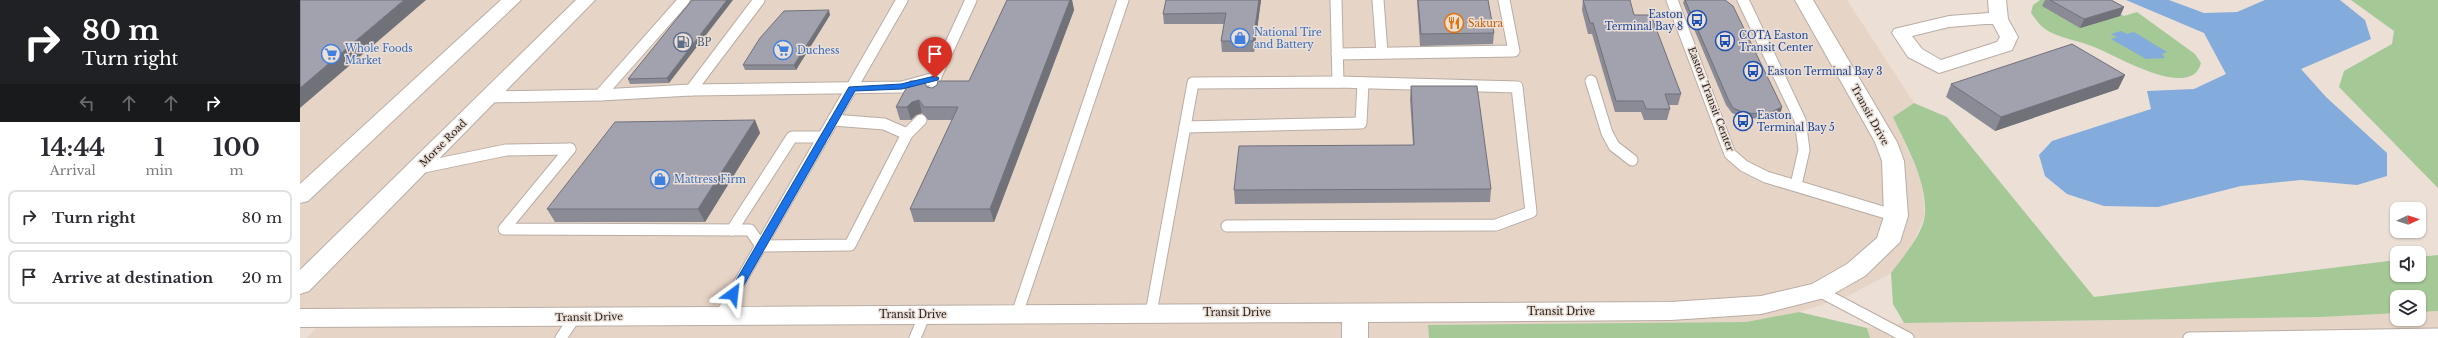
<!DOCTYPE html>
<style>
:root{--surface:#fff;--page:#f2f2f3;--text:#2b2b33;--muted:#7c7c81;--line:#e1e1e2}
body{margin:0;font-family:"Libre Baskerville",serif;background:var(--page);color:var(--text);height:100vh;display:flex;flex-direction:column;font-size:15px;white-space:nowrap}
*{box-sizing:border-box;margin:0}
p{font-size:13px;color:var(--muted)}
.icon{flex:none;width:22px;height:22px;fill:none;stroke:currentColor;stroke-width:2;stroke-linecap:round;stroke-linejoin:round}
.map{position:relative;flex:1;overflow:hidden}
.side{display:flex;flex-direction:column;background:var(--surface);width:300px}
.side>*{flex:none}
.top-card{background:#202124;color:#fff;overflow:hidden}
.needle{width:26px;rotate:86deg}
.buttons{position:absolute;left:2090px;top:202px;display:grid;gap:8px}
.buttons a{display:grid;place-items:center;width:36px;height:36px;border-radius:8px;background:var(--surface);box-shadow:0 1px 3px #0004;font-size:20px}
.pin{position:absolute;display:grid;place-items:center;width:34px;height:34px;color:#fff;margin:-41px -17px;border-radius:50% 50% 50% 0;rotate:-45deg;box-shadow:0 0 4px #0007}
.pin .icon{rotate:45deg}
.me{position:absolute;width:44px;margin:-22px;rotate:30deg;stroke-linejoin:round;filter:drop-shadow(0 0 3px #0008)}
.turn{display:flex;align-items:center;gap:14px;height:84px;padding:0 16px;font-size:18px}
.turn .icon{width:52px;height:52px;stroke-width:2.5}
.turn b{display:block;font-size:28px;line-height:34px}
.lanes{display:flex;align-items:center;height:38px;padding:0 16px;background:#0003;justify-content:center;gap:20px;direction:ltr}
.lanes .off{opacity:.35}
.eta{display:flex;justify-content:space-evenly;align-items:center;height:68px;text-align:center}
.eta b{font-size:24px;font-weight:800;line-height:28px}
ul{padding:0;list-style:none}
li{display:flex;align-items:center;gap:12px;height:54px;margin:0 8px 6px;padding:0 8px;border:2px solid var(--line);border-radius:8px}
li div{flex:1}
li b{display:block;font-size:15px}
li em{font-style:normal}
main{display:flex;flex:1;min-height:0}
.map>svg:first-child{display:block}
</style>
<main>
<section class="side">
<div class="top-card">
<div class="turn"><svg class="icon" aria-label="right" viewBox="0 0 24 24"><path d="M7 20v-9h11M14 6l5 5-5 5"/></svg><div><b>80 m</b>Turn right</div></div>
<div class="lanes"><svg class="icon off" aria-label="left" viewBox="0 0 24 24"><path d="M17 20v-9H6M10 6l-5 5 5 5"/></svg><svg class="icon off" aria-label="ahead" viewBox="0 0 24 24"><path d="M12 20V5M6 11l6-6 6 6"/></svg><svg class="icon off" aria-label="ahead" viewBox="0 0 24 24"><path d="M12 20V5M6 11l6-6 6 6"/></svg><svg class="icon" aria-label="right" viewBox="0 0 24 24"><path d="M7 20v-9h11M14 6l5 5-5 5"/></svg></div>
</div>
<div class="eta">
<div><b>14:44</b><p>Arrival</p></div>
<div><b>1</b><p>min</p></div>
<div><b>100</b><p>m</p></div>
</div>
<ul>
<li><svg class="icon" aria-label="right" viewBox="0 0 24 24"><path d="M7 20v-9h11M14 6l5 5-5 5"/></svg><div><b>Turn right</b></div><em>80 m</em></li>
<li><svg class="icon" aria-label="arrive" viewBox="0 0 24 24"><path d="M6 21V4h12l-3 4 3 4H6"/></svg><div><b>Arrive at destination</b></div><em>20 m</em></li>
</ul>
</section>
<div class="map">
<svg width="2138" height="338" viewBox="0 0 2138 338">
<rect width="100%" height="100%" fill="#ebdfd6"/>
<g fill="#e6d4c6">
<path d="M0 0H1547L1614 103 1593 117 1621 180 1625 216 1611 246 1591 273 1548 296 1499 312 1446 322 1128 325 1129 338H7L25 319H0Z"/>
<path d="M2138 311V338H1570L1567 328 1604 323 2022 317 2097 313V319H2119V312Z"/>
</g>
<g fill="#a5c897">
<path d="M1740 0H1795L1824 16 1837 12 1895 54 1901 63C1891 102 1814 54 1794 47 1780 41 1764 39 1750 32 1741 28 1737 21 1731 13L1733 5Z"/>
<path d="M2051 0H2138V188L2039 87 2044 71 2092 44 2094 31Z"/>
<path d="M1614 103 1647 117 1794 297 2097 260V275H2119V257L2138 255V311L2119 312V297H2097V313L2022 317 1604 323 1593 304 1591 273C1602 258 1623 234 1625 215 1627 180 1607 148 1593 117Z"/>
<path d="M1499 312 1567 328 1570 338H1129L1128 325 1446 322Z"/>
</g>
<g fill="#83abdc">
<path d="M1826 0H1869L1904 13 1937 12 1965 0H2040L2065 20 2071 39 2001 69 2026 97 2087 153V176L2057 185 2001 180 1941 186 1858 207 1804 206 1767 194 1745 176 1739 155 1752 141 1851 109 1847 91 1894 89 1926 74 1904 33Z"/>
<path d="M1821 31 1827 34 1834 32 1867 52 1862 54 1865 58 1846 59 1811 39 1817 37 1811 34Z"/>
</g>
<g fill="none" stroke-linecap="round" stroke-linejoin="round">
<g stroke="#b9ada5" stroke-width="13">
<g id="lane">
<path d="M1036 0 1038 82"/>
<path d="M1078 0 1082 53"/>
<path d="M1372 0 1430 154 1444 166 1466 177 1596 216"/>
<path d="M1443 0 1500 120 1504 150 1496 185"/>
<path d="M1037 54 1214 51 1204 0"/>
<path d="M1291 81 1307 133 1314 146 1332 160"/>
<path d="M635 86V78L671 0"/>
<path d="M391 90 459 0"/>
<path d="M300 95 391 90 602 87 635 78"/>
<path d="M189 97 300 95 384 0"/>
<path d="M533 120 584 124 607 134"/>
<path d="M885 127 1061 123 1063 83"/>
<path d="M270 149 204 229 450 230 461 246 550 245 607 134 621 120"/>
<path d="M119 168 206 150 270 149"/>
<path d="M432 230 492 137H524"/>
<path d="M1519 291 1608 338"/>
<path d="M851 313 893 83 1038 82 1217 87 1231 212 1196 225 927 226"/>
<path d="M717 314 823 0"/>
<path d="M421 315 602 0"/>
<path d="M261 338 275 317"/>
<path d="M615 338 625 314"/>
<path d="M1889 338 2138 334"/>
</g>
</g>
<g stroke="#b9ada5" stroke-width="2">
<g id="street">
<path d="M1495 0H1513L1597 142 1604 161 1608 216 1600 242 1565 276 1528 297 1461 314 1371 320 1068 322V338H1042V322L0 327V309L1371 302 1461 296 1512 284 1547 264 1577 238 1584 216 1582 161 1575 142Z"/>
<path d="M1688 0H1706L1708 19 1718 37 1712 50 1639 73 1608 57 1592 33 1594 29 1649 16 1689 13ZM1685 24H1693L1700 37 1697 42 1641 60 1622 49 1612 36 1649 27Z"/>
</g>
</g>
<g stroke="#b9ada5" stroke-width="2">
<g id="primary">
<path d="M201 0H221L8 201 0 203V184Z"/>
<path d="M276 0H295L9 291 0 294V270Z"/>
</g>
</g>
<use href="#lane" stroke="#fff" stroke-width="11"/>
<use href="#street" fill="#fff" fill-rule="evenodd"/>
<use href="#primary" fill="#fff" fill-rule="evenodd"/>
</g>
<g fill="#8b8b96">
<path d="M392 0 369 83 330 84 328 79Z"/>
<path d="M707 0H772L774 10 694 222H614L610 209 652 120H628L622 113 616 115 611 120H600L596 107 627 87 632 88 669 81Z"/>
<path d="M866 0H961L954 52H922L921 41 924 24H864L863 14Z"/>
<path d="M1117 0H1188L1194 33 1193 44 1120 46Z"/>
<path d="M1283 0 1334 15 1381 94 1378 105H1369L1370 109 1367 120H1344L1341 112H1315L1292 34H1288L1282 10Z"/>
<path d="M1384 0H1425L1481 112 1466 119 1444 118 1432 113 1426 105 1383 3Z"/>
<path d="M1745 0H1811L1824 7 1820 16 1780 28 1742 6Z"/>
<path d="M530 15 496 70H445L443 65Z"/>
<path d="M1825 75 1818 89 1695 131 1646 97 1651 84Z"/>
<path d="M1111 86 1191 189 1190 202 935 204 934 190 1113 145 1110 99Z"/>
<path d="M455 120 460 133 405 222H255L247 209Z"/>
</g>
<g fill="#71717a">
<path d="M104 0H126L0 108V88Z"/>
<path d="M427 0H433L369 83 367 78Z"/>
<path d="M770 0H772L774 10 694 222 690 209Z"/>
<path d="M959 0H961L954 52 953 41Z"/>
<path d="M1824 7 1820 16 1780 28 1784 19Z"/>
<path d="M529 10 530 15 496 70 494 65Z"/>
<path d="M1825 75 1818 89 1695 131 1701 117Z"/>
<path d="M619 100 622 113 616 115 611 120 607 107 612 102Z"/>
<path d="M1482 107 1481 112 1466 119 1467 114Z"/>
<path d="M455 120 460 133 405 222 398 209Z"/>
</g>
<g fill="#a2a2af" stroke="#71717a">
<path d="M0 0H104L0 88Z"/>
<path d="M392 0H427L367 78 328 79Z"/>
<path d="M707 0H770L690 209H610L658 107H624L619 100 612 102 607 107H596L610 81H624L627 87 632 88 637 85 638 81H669Z"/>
<path d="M866 0H959L953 41H921L926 13 863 14Z"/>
<path d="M1118 0H1188L1194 33 1121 34Z"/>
<path d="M1283 0H1330L1334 15H1351L1381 94H1365L1370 109H1346L1343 101H1316L1293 23H1290Z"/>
<path d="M1385 0H1425L1433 6 1482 107 1467 114 1445 113 1433 108 1428 99Z"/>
<path d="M1750 0H1811L1824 7 1784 19Z"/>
<path d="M529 10 494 65H443L460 38 484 11Z"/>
<path d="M1772 44 1825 75 1701 117 1651 84Z"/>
<path d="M1111 86H1177L1191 189 934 190 939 146 1114 145Z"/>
<path d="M455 120 398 209H247L315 122Z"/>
</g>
<path fill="#1a73e8" stroke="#114b97" d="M635 76 639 78 638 80 602 89 555 91 437 297H429L428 294 549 87 601 84Z"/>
<defs>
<g id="bus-ring" transform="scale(1)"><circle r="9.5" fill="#ebdfd6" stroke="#1a4fb4" stroke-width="1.5"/><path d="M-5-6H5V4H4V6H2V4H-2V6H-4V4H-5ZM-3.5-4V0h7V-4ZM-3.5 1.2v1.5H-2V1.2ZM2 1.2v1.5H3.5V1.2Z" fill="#1a4fb4"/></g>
<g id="restaurant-ring" transform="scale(1)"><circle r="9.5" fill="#ebdfd6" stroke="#e8710a" stroke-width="1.5"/><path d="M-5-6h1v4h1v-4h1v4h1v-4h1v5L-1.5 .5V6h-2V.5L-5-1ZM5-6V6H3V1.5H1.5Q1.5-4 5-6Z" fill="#e8710a"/></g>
<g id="shop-ring" transform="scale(1)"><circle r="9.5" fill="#ebdfd6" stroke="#3f7fe0" stroke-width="1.5"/><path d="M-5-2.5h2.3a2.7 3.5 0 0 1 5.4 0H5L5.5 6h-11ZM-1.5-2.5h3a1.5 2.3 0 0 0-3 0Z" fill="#3f7fe0"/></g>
<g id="fuel-ring" transform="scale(1)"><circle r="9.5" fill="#ebdfd6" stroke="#5c6f8a" stroke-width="1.5"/><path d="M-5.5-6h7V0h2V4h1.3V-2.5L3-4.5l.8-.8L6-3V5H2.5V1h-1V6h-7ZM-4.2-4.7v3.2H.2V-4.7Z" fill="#5c6f8a"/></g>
<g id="supermarket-ring" transform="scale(1)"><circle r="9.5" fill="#ebdfd6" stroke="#3f7fe0" stroke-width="1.5"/><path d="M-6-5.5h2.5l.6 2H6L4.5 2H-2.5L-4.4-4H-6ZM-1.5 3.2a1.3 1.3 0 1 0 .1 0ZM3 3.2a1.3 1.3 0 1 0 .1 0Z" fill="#3f7fe0"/></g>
</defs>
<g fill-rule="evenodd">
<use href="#bus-ring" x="1397" y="20"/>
<use href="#restaurant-ring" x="1154" y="23"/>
<use href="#shop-ring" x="940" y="38"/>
<use href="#bus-ring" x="1425" y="41"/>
<use href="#fuel-ring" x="383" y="42"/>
<use href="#supermarket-ring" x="483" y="50"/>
<use href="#supermarket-ring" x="31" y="54"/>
<use href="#bus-ring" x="1453" y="71"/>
<use href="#bus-ring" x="1443" y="121"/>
<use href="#shop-ring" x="360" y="179"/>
</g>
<g text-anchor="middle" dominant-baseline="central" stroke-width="3" stroke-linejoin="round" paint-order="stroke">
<g font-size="10" fill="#164399" stroke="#ebdfd6" text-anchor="start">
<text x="1383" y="14" text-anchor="end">Easton<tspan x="1383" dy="12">Terminal Bay 8</tspan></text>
<text x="1439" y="35">COTA Easton<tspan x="1439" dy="12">Transit Center</tspan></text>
<text x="1467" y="71">Easton Terminal Bay 3</text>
<text x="1457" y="115">Easton<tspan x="1457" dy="12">Terminal Bay 5</tspan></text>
</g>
<g font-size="10" fill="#c56008" stroke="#ebdfd6" text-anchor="start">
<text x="1168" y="23">Sakura</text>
</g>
<g font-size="10" fill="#366cbe" stroke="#ebdfd6" text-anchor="start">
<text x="954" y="32">National Tire<tspan x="954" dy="12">and Battery</tspan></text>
<text x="45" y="48">Whole Foods<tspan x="45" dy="12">Market</tspan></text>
<text x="497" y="50">Duchess</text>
<text x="374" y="179">Mattress Firm</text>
</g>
<g font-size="10" fill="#4e5e75" stroke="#ebdfd6" text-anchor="start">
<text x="397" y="42">BP</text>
</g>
<g font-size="10" fill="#27221f" stroke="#ebdfd6">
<text transform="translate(1411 99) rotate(69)">Easton Transit Center</text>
<text transform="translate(1570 115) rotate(61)">Transit Drive</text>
<text transform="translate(143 143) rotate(-45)">Morse Road</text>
<text x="1261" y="311">Transit Drive</text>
<text x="937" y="312">Transit Drive</text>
<text x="613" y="314">Transit Drive</text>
<text transform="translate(289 317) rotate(-1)">Transit Drive</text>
</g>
</g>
</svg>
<div class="buttons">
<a><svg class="needle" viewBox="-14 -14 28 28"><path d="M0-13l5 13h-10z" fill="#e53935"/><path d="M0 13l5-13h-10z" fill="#7c7c81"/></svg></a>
<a><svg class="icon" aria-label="sound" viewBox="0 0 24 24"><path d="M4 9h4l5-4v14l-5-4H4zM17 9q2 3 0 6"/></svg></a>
<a><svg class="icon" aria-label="layers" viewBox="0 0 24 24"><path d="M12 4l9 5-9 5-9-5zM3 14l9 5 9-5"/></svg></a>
</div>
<div class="pin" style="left:635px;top:78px;background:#d93025"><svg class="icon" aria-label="arrive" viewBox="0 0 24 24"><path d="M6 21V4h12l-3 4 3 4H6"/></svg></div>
<svg class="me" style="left:433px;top:294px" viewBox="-20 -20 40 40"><path d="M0-17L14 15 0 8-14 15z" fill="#1a73e8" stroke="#fff" stroke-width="4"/></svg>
</div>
</main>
